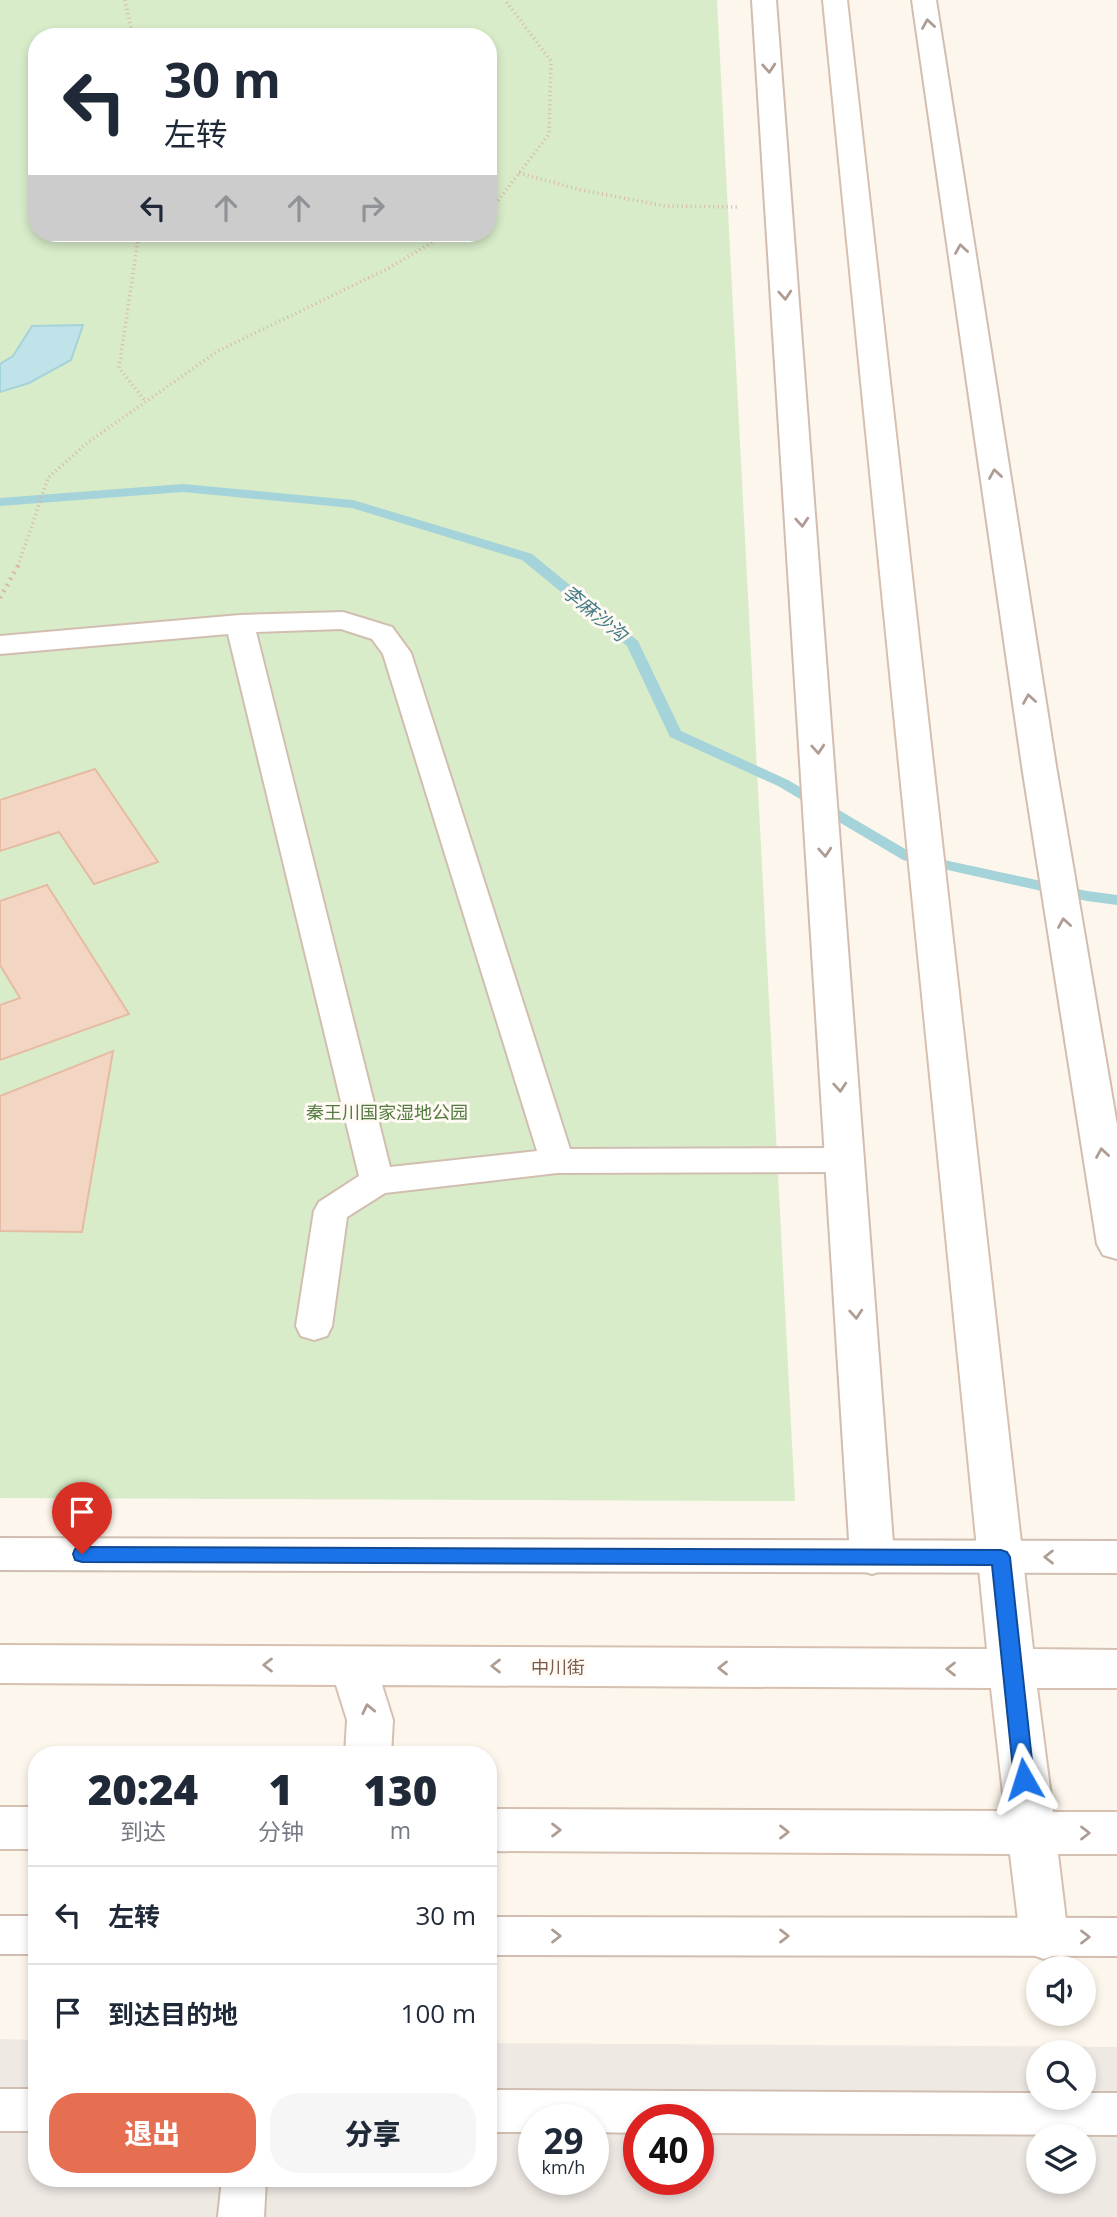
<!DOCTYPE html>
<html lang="zh">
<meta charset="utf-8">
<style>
:root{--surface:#fff;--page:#f6f6f7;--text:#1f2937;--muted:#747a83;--line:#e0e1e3;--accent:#e76f51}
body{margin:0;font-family:"Open Sans","Noto Sans SC",sans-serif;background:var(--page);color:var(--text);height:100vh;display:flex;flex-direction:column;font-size:26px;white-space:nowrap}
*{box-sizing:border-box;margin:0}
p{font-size:23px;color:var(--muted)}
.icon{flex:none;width:38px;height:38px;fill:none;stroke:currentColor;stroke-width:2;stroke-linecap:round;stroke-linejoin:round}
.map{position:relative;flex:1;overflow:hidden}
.details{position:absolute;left:28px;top:1746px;width:469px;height:441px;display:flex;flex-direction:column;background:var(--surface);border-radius:28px;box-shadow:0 4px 10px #0003}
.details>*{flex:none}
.top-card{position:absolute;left:28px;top:28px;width:469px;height:214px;border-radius:28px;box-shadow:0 4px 10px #0003;background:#fff;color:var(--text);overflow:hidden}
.fabs{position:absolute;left:1026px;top:1956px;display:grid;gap:14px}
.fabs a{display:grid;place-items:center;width:70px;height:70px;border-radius:50%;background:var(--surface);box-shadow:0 4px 10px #0003;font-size:35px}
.speed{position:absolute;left:518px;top:2104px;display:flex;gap:14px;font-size:35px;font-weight:700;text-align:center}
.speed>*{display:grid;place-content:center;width:91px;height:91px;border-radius:50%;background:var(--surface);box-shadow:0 4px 10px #0003;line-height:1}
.speed small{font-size:18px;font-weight:400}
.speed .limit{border:10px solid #d22;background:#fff;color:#111}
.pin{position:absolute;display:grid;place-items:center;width:60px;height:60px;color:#fff;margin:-72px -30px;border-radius:50% 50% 50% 0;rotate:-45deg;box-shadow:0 0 7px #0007}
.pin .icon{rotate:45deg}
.me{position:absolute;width:77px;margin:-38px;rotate:354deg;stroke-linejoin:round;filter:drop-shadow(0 0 5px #0008)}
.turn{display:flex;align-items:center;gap:24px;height:147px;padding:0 21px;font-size:32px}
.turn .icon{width:91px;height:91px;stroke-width:2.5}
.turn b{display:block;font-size:49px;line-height:60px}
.lanes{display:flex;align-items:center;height:66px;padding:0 21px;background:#0003;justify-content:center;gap:35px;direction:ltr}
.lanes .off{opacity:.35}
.eta{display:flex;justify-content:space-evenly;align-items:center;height:119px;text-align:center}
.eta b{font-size:42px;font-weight:800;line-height:49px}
.primary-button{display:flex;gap:14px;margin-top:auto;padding:14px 21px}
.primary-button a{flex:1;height:80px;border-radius:28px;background:var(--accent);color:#fff;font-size:28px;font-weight:800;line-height:80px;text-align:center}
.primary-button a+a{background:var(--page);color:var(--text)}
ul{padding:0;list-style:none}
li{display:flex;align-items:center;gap:21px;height:98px;padding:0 21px;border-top:2px solid var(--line)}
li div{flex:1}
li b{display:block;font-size:26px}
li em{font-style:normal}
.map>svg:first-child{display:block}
</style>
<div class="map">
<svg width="1117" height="2217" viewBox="0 0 1117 2217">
<rect width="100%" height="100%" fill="#fdf6ec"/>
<path fill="#efe9e4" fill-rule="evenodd" d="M0 2039 37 2040V2179H488V2043L1117 2047V2217H0ZM1038 2053H1083V2098H1038ZM534 2119H593V2179H534ZM639 2119H698V2179H639ZM1038 2137H1083V2182H1038Z"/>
<path fill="#d8ecc9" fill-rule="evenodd" d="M0 0H717L795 1501 0 1498ZM37 37H488V233H37Z"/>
<path fill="#bfe3e8" stroke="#a5d3da" stroke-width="2" d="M83 325 71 360 29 383 0 392V364L13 356 32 326Z"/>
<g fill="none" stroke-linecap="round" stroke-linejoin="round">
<path fill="#a5d3da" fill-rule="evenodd" d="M183 484 353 500 532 554 638 641 681 731 788 780 912 853 1087 891 1117 895V905L1087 901 903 860 778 786 670 737 627 646 522 560 352 508 183 492 0 506V498Z"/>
</g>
<g fill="#f3d5c3" stroke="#e6bba3" stroke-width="2">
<path d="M95 769 158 862 94 884 59 832 0 851V800Z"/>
<path d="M47 885 129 1014 0 1060V1005L20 998 0 965V901Z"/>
<path d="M113 1051 82 1232 0 1231V1096Z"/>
</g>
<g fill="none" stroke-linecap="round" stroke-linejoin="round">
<g stroke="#d1beb0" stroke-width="4">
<g id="lane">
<path d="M343 612 392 627 411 653 570 1149 845 1148 857 1151 862 1160 857 1169 845 1172 557 1173 385 1193 347 1217 332 1326 327 1336 314 1340 301 1336 296 1326 314 1211 319 1202 359 1176 228 634 0 654V636L240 615ZM341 629 372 639 383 654 537 1151 390 1167 256 632Z"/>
<path d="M0 1538 1117 1541V1573L0 1570Z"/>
<rect x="0" y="1916" width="37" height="38"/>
<path d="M488 1917 1117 1918V1956L488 1955Z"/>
<rect x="0" y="2089" width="37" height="42"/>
<path d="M488 2090 1038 2093V2098H1083V2093H1117V2135L698 2133V2119H639V2133L593 2132V2119H534V2132H488Z"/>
<path d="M222 2179H266L264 2217H218Z"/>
</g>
</g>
<g stroke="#d1beb0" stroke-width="4">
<g id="street">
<path d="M752 0H776L894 1556 888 1569 872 1574 856 1569 850 1556Z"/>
<path d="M912 0H936L1056 766 1117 1125V1259L1103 1255 1097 1244 1022 766Z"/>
</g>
</g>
<g stroke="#d6c0b0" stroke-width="4">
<g id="secondary">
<path d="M823 0H847L1033 1649 1117 1650V1688H1037L1053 1812H1117V1854H1058L1068 1937 1061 1953 1044 1959 1027 1953 1020 1937 1010 1854 488 1851V1809L1005 1811 991 1688 382 1685 393 1720 391 1755H345L347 1720 336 1685 0 1683V1645L987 1649Z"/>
<rect x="0" y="1807" width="37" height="42"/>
</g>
</g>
<g stroke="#d9b8a5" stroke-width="3.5" stroke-dasharray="1 3.5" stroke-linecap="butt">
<path d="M125 0 133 37"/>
<path d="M519 173 581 190 665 206 738 207"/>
<path d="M488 209 494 206 549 134 551 61 505 0"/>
<path d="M139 233 119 368 146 402"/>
<path d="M18 566 48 478 87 443 218 351 387 269 448 233"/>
</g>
<path stroke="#d9b8a5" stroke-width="4.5" stroke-dasharray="2 5" stroke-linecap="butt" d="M0 598 19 564"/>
<use href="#lane" fill="#fff" fill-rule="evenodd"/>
<use href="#street" fill="#fff" fill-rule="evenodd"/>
<use href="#secondary" fill="#fff" fill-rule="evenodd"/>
</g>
<defs><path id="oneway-chevron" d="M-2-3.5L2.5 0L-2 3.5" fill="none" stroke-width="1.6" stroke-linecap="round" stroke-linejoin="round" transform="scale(1.75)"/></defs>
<g stroke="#af9d94">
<use href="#oneway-chevron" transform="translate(928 24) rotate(-99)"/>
<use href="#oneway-chevron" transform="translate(769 68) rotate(86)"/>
<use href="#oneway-chevron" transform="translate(961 249) rotate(-99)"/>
<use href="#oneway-chevron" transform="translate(785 295) rotate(86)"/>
<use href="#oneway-chevron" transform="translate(995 474) rotate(-99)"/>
<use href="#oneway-chevron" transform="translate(802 522) rotate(86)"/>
<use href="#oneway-chevron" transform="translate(1029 699) rotate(-99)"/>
<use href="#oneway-chevron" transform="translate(818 749) rotate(86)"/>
<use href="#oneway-chevron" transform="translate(825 852) rotate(86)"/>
<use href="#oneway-chevron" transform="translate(1064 923) rotate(-99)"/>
<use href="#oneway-chevron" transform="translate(840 1087) rotate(86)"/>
<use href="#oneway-chevron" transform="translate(1102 1153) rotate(-99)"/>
<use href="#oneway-chevron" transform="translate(856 1314) rotate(86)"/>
<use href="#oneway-chevron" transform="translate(1049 1557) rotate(180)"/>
<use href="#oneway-chevron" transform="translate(268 1665) rotate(-180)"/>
<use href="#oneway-chevron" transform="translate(496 1666) rotate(-180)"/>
<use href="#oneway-chevron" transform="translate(723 1668) rotate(-180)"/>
<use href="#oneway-chevron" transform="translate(951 1669) rotate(-180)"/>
<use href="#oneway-chevron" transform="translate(368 1709) rotate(-102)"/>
<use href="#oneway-chevron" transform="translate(556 1830)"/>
<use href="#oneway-chevron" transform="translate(784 1832)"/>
<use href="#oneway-chevron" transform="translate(1085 1833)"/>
<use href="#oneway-chevron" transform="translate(556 1936)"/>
<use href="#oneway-chevron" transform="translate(784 1936)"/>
<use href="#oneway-chevron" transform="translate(1085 1937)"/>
</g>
<path fill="#1a73e8" stroke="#114b97" stroke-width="2" d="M82 1547 1001 1550 1007 1552 1010 1557 1034 1779 1031 1785 1024 1787 1017 1785 1014 1779 992 1565 82 1562 75 1560 73 1554 75 1549Z"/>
<g text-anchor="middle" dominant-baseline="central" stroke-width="6" stroke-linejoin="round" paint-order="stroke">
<g font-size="18" fill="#537a41" stroke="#fffaf3">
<text x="387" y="1112">秦王川国家湿地公园</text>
</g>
<g font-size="18" fill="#7a5c4d" stroke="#fffaf3">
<text x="558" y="1667">中川街</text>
</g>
<g font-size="19" font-style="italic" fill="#437c86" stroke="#fffaf3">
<text transform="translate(595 613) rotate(39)">李麻沙沟</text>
</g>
</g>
</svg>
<div class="fabs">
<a><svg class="icon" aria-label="sound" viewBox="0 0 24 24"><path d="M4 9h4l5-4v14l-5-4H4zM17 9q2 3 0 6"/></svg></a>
<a><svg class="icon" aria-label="search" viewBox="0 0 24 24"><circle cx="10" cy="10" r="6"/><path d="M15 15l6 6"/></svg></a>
<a><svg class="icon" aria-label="layers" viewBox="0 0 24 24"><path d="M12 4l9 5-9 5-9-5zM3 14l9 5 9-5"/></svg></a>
</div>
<div class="speed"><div>29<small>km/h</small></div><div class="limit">40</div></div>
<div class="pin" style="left:82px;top:1554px;background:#d93025"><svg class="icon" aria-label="arrive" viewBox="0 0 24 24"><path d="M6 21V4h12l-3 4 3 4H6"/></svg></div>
<svg class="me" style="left:1024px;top:1779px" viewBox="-20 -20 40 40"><path d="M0-17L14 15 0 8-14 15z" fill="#1a73e8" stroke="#fff" stroke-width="4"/></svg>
<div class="top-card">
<div class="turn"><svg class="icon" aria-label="left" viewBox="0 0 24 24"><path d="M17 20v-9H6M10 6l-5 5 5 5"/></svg><div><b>30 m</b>左转</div></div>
<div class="lanes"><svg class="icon" aria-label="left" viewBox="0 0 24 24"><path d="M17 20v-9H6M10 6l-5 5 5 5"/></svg><svg class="icon off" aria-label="ahead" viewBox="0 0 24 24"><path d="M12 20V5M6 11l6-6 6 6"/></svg><svg class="icon off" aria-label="ahead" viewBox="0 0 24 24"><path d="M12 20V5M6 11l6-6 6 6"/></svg><svg class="icon off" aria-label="right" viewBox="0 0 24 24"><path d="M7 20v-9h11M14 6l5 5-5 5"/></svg></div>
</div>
<section class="details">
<div class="eta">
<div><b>20:24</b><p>到达</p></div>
<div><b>1</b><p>分钟</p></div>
<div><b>130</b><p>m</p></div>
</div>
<ul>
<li><svg class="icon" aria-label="left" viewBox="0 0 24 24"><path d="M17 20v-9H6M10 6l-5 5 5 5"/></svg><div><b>左转</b></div><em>30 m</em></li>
<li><svg class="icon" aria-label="arrive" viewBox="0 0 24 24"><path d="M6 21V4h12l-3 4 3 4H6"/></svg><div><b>到达目的地</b></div><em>100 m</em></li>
</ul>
<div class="primary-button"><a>退出</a><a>分享</a></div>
</section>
</div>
